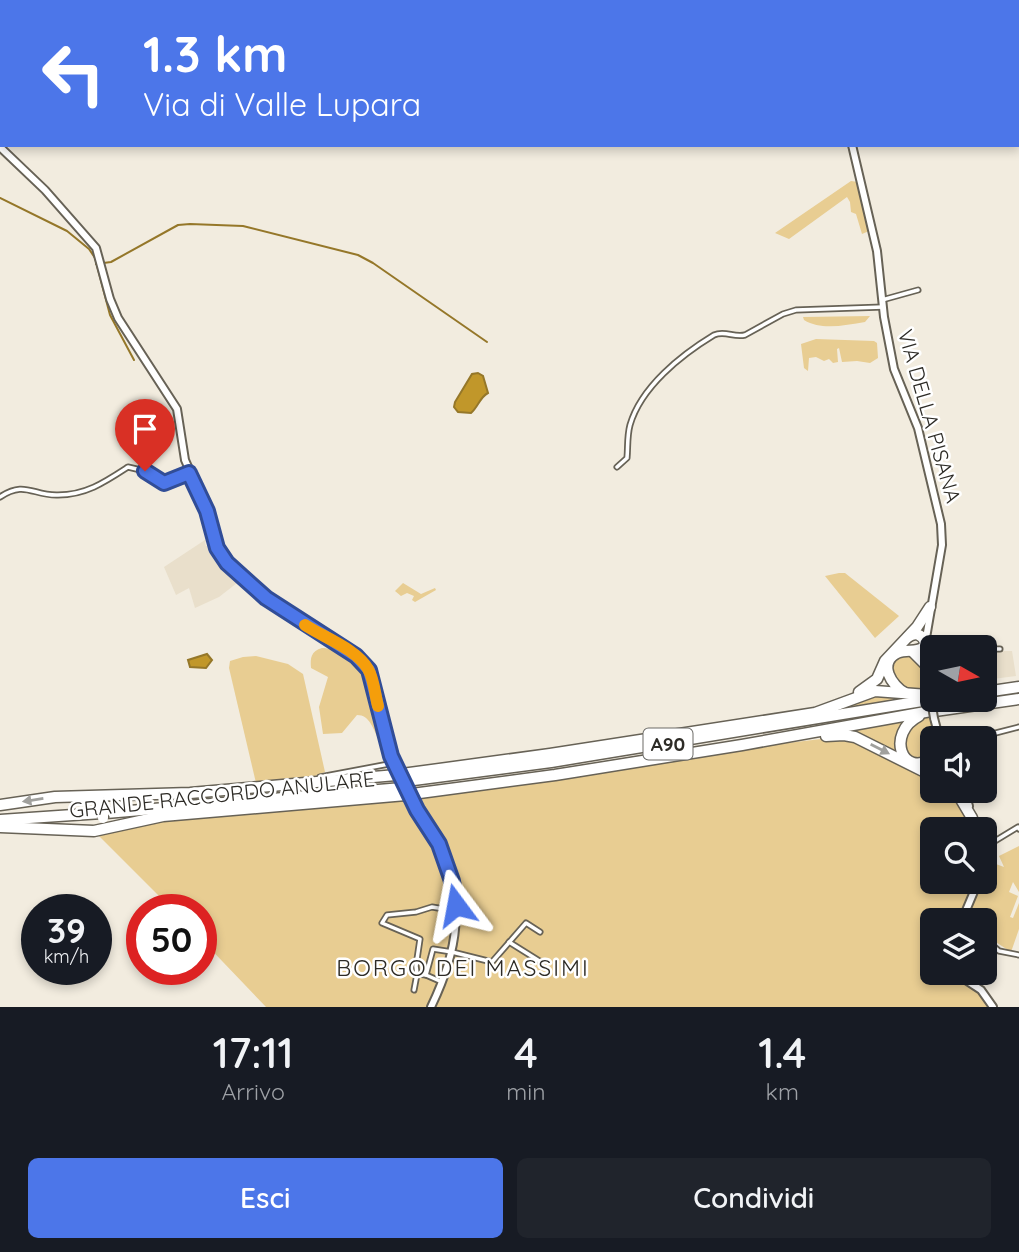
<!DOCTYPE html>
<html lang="it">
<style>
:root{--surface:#171b24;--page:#20242c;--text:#f1f3f6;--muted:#9ea1a6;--accent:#4c76e9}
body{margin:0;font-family:Quicksand,sans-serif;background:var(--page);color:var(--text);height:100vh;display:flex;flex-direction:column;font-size:26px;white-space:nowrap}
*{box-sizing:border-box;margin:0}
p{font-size:23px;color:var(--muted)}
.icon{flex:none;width:38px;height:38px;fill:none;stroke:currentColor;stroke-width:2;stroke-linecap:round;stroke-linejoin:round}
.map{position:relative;height:1007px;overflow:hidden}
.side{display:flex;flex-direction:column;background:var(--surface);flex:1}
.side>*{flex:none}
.top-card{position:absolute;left:0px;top:0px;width:1020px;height:147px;box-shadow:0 4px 10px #0003;background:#4c76e9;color:#fff;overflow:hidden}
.needle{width:46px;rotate:99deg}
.controls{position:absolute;left:920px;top:635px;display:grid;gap:14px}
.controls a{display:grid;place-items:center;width:77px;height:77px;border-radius:10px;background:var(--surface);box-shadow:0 4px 10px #0003;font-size:35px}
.speed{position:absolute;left:21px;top:894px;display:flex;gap:14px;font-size:35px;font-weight:700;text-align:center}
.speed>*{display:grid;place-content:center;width:91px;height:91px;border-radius:50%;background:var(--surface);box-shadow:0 4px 10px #0003;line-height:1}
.speed small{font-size:18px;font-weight:400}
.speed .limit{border:10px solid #d22;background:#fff;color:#111}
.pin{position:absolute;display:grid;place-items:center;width:60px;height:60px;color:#fff;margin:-72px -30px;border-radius:50% 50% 50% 0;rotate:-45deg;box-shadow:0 0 7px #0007}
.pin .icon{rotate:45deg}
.me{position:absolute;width:77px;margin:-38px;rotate:347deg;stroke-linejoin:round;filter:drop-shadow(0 0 5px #0008)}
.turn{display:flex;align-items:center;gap:24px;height:147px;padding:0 28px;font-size:32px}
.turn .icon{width:91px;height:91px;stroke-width:2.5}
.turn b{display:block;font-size:49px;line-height:60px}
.eta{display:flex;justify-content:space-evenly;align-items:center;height:119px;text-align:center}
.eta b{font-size:42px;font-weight:600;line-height:49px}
.primary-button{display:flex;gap:14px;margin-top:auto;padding:14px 28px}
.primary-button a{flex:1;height:80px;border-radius:10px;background:var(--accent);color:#fff;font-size:28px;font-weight:600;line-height:80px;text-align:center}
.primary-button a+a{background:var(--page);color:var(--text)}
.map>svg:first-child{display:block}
</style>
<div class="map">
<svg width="1019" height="1007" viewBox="0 0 1019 1007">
<rect width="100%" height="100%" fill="#f2ecdf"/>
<g fill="#e9dfcb">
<path d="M208 538 205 543 206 546 210 545 222 570 237 583 219 597 195 608 189 588 176 595 164 567Z"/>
<path d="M985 651H1012L1016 676 985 680Z"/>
</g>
<g fill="#e8cd92">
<path d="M851 181 858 182 869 231 862 234 856 214 851 212 850 202 847 197 789 239 775 233Z"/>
<path d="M870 316 865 322C845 325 822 331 804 320L803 317Z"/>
<path d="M816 339 874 341 877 343 878 358 870 363 857 361 842 362 839 348 837 349 838 362 833 363 829 359 824 361 816 357 809 358 808 371 804 368 801 344Z"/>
<path d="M839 573H845L899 616 875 638 825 576Z"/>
<path d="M403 583 421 594 435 588 436 590 415 602 412 600 414 596 407 593 401 596 395 591Z"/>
<path d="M322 648C334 648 354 658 362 667 371 677 380 724 382 738H378C373 729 370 715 357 715L342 733 323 734 319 707 328 677 311 668C310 658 311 651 322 648Z"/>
<path d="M904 653 917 658 922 666 926 693H920L896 686 890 663Z"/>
<path d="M256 656 288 664 303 674 325 772 312 777 256 783 229 668 230 661 243 657Z"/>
<path d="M870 694 925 697 829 711Z"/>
<path d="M930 714 936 738H933V755L916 761 903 751 910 723Z"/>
<path d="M909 719 903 757 853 735 817 736Z"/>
<path d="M838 737 859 740 933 778V791H953L970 817 973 829 933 830V882H985V860L1004 867 999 856 1019 846V892L1013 882 1009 892 1018 896 1010 917 1013 918 1019 903V929L1011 952 985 935V920H968L964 916 960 920H933V973C961 973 974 983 990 1007H266L201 939V910H173L96 833 164 819 408 798 753 747Z"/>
</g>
<g fill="#c1972a" stroke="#957729" stroke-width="2">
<path d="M478 373 483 376 488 393C480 397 478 407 471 413L458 412 454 407 455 402 472 374Z"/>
<path d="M207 654 212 660 206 668 190 667 188 660Z"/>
</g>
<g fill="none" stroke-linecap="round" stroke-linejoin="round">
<g stroke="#957729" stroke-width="2">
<path d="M0 198 67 231 89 249 95 258 110 315 134 360"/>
<path d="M96 264 111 262 178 225 190 224 243 226 358 255 373 263 487 342"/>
</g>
<g stroke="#676256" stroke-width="7">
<g id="street">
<path d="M265 0 269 2"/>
<path d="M239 2 241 0"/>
<path d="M300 2 301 0"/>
<path d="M882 300 918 290"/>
<path d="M617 467 627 458C628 447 627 436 630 425 641 387 681 355 714 335 725 330 734 338 745 335L783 314 796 310 883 307"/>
<path d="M0 497C25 480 33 496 58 495 86 495 105 482 128 467L145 471 164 483 189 473"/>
<path d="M927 645 955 648"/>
<path d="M985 649H1000"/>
<path d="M976 738 1019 727"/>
<path d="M320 777 394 763"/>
<path d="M985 847 1018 827 1019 829"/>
<path d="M456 911 432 907 416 912 387 915 382 923 420 939 416 966 417 974 426 975 433 949 452 952 492 962 526 923 540 932"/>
<path d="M985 939 999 951 1019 955"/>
<path d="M509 942 541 962"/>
<path d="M426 975 442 982"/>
<path d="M414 990 417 974"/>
</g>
</g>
<g stroke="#676256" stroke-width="10">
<g id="secondary">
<path d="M741 0V2"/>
<path d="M852 145 877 251 884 317 894 369 918 428 941 524 942 545 925 644 929 688"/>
<path d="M0 147 45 190 96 248 110 299 118 318 177 409 185 460 206 507 216 545 224 559 266 598 356 656 370 673 388 745 397 770"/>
<path d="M934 718 939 737"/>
<path d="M964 791 969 806"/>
<path d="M411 798C419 814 431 829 439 845 466 903 458 951 431 1007"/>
<path d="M972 816 975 830"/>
<path d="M962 920 978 882"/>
<path d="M955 973 981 990 993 1007"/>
</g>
</g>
<g stroke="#676256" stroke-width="13">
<g id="highway">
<path d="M913 652 926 665"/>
<path d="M859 692 877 679 885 661 917 627 930 607"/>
<path d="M985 692 1019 687"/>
<path d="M905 693C892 686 877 663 897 653 907 648 915 654 924 647L925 642C922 634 915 632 908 637"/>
<path d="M935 711 1019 699"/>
<path d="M919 716C886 733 901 779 933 758"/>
<path d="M939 735V738"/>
<path d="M826 736 844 735 855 737 933 776"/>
<path d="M402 774 550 754 815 713 875 691 928 695"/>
<path d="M406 781 551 762 928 700"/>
<path d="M956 791 972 818"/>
<path d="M412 794 555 775 742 745 931 711"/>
<path d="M0 805 55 797 190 793 396 775"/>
<path d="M106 813 402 788"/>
<path d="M0 820 102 813"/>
<path d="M0 827 94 831 163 816 406 795"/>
</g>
</g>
<use href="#street" stroke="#fff" stroke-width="3.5"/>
<use href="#secondary" stroke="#fff" stroke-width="6"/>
<use href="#highway" stroke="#fff" stroke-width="10"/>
<g stroke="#676256" stroke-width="10" stroke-linecap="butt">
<g id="secondary-bridge">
<path d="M929 688 934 718"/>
<path d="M397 770 411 798"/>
</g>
</g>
<g stroke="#676256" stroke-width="13" stroke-linecap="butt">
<path id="highway-bridge" d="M98 801 103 810V818"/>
</g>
<use href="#secondary-bridge" stroke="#fff" stroke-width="6"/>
<use href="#highway-bridge" stroke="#fff" stroke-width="10"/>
</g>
<defs><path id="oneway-solid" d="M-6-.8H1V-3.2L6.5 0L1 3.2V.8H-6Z" transform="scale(1.75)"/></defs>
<g fill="#a0a09d">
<use href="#oneway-solid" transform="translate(880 749) rotate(27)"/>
<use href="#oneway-solid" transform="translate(33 800) rotate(171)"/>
</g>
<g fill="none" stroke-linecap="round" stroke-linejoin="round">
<g stroke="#314d97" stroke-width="18">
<path id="route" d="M145 471 164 483 189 473 207 511 217 548 227 563 266 598 356 656 369 670 391 756 417 810 439 844 452 881 456 905"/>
</g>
<use href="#route" stroke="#4c76e9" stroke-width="12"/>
<path stroke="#f59e0b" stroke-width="12" d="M305 625C325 638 356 649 368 669 374 679 375 695 378 706"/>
</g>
<g text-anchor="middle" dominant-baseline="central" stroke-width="5" stroke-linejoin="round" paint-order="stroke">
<rect fill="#fff" stroke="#6c6b67" stroke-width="2" x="643.5" y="728.5" width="49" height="31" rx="5"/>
<g font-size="19" font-weight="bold" fill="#2d2b26">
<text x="668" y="744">A90</text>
</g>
<g font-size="21" fill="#2d2b26" stroke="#fff">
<text transform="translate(930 416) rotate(74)">VIA DELLA PISANA</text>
<text transform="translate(222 794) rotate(-6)">GRANDE RACCORDO ANULARE</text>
</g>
<g font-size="23" letter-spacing="2" fill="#2d2b26" stroke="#fff">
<text x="463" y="967">BORGO DEI MASSIMI</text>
</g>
</g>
</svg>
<div class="controls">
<a><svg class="needle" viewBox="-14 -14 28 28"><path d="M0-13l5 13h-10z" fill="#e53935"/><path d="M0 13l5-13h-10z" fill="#9ea1a6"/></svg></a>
<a><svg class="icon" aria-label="sound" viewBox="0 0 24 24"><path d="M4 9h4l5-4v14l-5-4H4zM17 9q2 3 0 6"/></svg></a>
<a><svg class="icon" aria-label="search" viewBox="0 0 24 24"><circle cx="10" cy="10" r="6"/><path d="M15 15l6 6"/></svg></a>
<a><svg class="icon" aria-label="layers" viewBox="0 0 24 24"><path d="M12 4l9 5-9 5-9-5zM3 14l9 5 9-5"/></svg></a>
</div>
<div class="speed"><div>39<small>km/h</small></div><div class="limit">50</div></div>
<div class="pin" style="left:145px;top:471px;background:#d93025"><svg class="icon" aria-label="arrive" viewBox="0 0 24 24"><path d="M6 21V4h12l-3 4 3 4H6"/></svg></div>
<svg class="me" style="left:456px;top:905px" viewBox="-20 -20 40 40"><path d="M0-17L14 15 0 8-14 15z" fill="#4c76e9" stroke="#fff" stroke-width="4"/></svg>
<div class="top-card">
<div class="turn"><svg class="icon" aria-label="left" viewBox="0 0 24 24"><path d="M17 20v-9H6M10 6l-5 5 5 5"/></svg><div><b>1.3 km</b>Via di Valle Lupara</div></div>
</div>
</div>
<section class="side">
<div class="eta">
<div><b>17:11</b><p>Arrivo</p></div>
<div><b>4</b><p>min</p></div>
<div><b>1.4</b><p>km</p></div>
</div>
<div class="primary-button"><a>Esci</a><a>Condividi</a></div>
</section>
